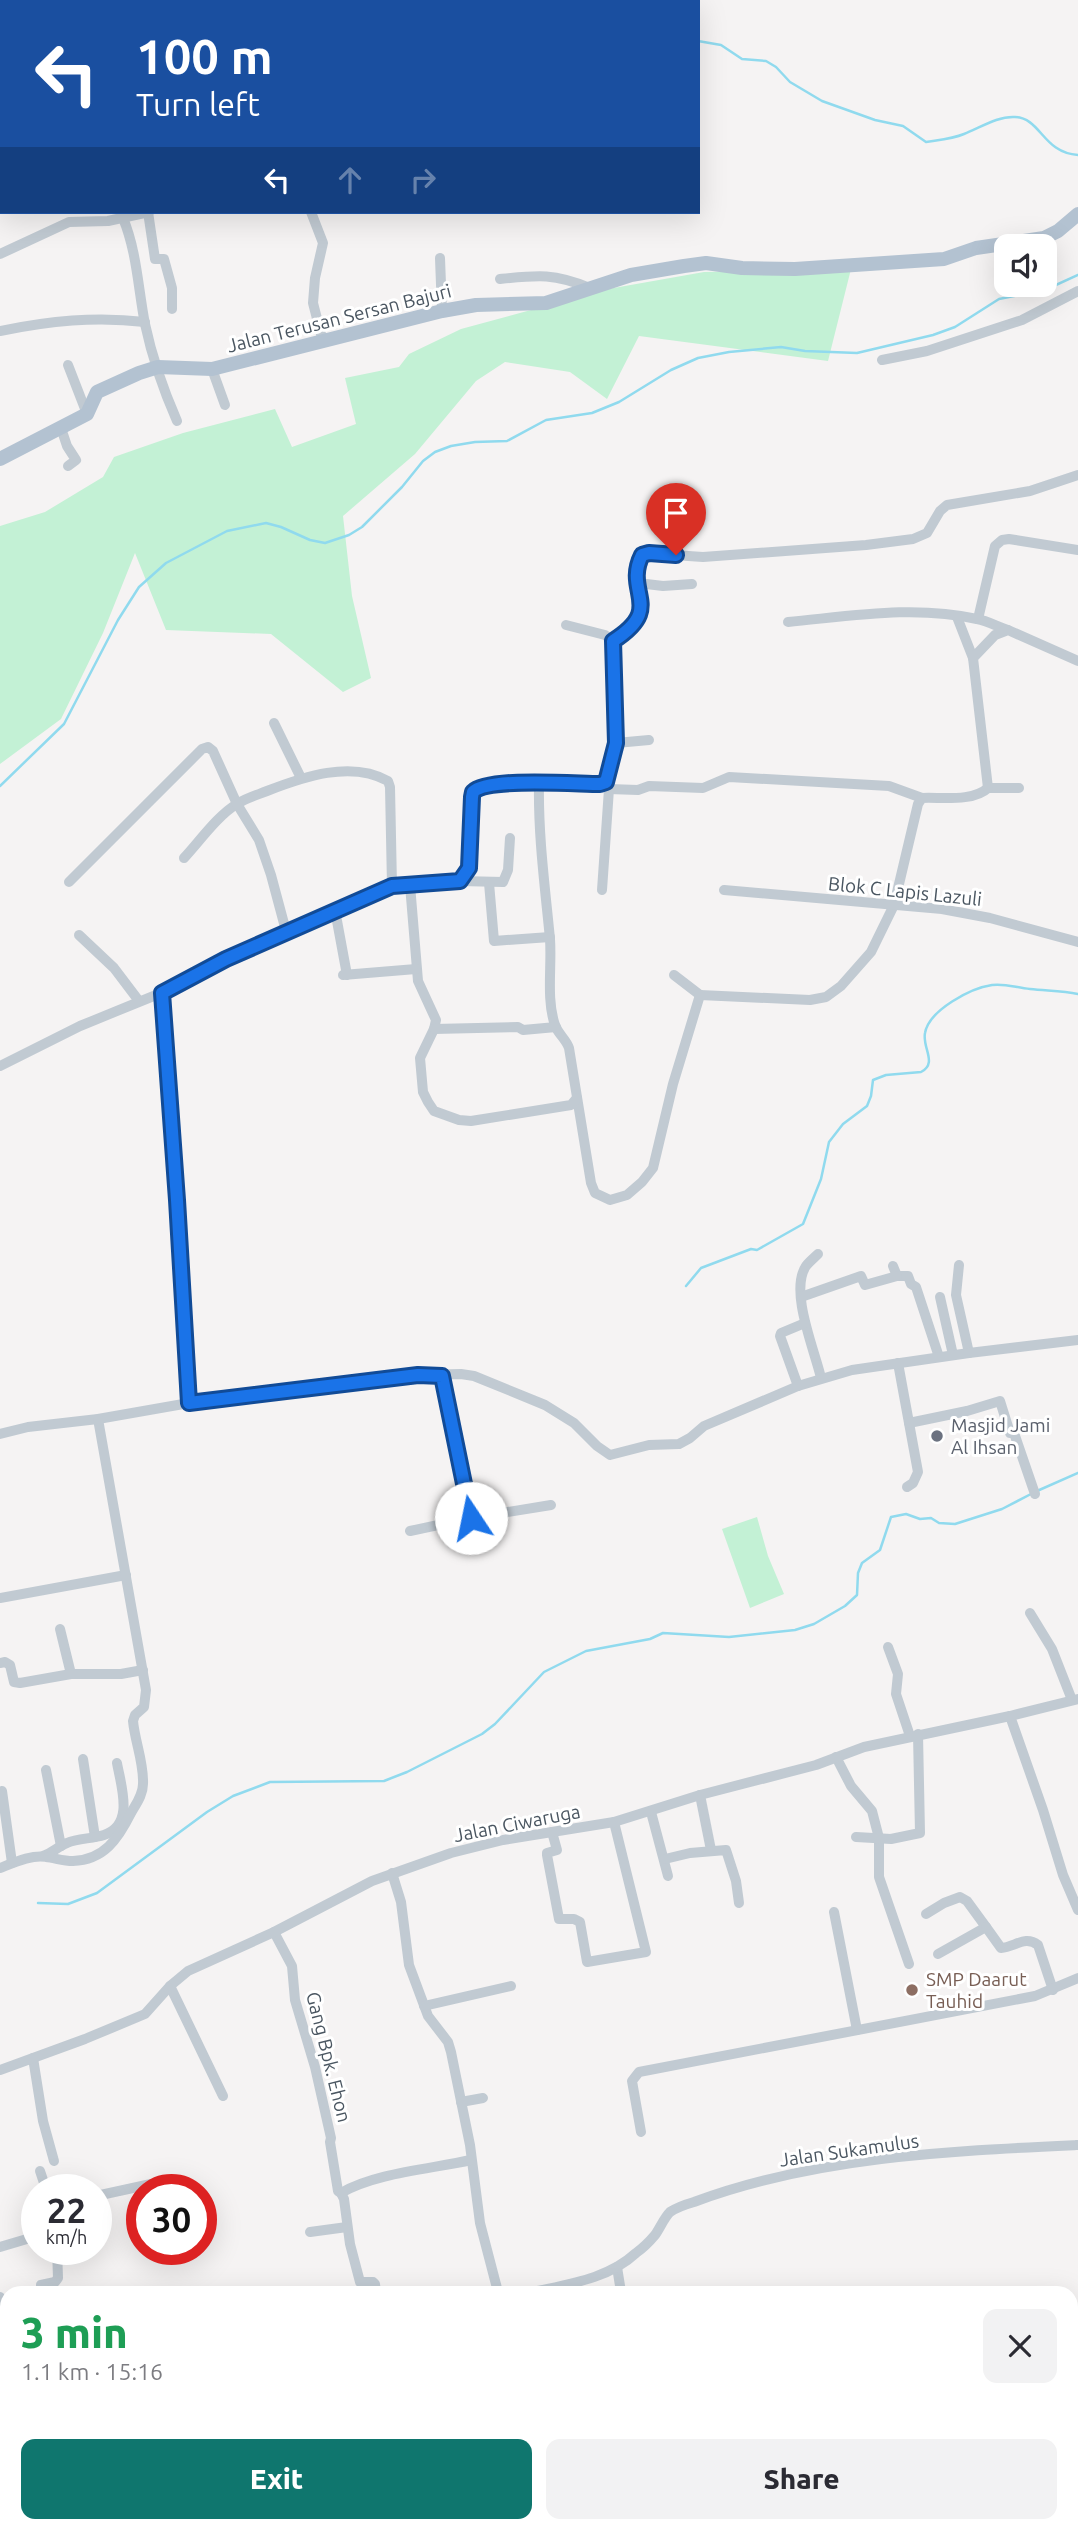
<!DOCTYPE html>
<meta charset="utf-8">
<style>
:root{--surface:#fff;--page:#f2f2f3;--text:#2b2b33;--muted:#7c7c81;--accent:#0f766e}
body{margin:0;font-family:Ubuntu,sans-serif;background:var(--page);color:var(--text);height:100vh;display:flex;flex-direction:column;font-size:26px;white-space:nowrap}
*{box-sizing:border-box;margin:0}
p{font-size:23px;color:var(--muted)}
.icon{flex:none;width:38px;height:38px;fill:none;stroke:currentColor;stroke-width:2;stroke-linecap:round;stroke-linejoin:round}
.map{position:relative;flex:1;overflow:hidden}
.drawer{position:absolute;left:0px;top:2286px;width:1078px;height:247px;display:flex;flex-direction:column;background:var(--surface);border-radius:21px 21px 0 0;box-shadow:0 7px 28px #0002}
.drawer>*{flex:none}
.guide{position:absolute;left:0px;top:0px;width:700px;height:214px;box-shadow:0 7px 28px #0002;background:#1a4fa0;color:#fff;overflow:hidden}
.fabs{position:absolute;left:994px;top:234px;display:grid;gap:14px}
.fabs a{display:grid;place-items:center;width:63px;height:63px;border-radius:14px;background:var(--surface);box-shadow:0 7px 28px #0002;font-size:35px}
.speed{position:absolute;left:21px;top:2174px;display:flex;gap:14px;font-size:35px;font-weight:700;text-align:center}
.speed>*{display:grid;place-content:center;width:91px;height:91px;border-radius:50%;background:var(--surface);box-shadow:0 7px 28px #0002;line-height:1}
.speed small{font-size:18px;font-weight:400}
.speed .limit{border:10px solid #d22;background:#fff;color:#111}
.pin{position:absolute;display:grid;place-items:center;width:60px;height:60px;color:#fff;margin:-72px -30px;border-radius:50% 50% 50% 0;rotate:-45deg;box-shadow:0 0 7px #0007}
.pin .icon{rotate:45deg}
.me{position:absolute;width:77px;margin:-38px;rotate:349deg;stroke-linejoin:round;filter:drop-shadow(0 0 5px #0008)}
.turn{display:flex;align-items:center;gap:24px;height:147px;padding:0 21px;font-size:32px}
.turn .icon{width:91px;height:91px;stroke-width:2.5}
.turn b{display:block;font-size:49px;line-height:60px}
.lanes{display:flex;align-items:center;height:66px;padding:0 21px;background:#0003;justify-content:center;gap:35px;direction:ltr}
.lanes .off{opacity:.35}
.round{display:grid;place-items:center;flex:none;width:74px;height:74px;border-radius:14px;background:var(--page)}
.summary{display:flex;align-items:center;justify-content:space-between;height:119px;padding:0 21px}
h1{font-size:42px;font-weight:800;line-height:52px;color:#1e9e55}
.button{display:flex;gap:14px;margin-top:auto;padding:14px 21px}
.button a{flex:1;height:80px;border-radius:14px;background:var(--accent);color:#fff;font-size:28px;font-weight:800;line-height:80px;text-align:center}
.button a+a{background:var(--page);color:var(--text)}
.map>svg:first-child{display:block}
</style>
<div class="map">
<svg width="1078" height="2531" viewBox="0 0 1078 2531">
<rect width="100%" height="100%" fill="#f5f3f3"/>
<g fill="#c3f1d5">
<path d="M851 269 828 361 639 336 607 399 570 372 505 362 476 381 415 454 343 516 352 596 371 678 343 692 271 634 166 630 135 553 103 633 61 719 0 764V526L45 512 103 477 114 457 183 433 275 409 292 447 356 424 345 378 399 367 409 354 461 329 608 289 704 272Z"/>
<path d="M757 1517 768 1556 784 1594 750 1608 722 1529Z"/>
</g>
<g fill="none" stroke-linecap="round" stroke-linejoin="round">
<g stroke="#90daee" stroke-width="2.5">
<path d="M397 0 399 2"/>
<path d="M73 2 74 0"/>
<path d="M698 41 721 45 742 59 766 61 776 67 790 82 822 101 875 120 903 126 926 142C938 140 952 139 964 134 980 128 997 116 1015 117 1041 118 1043 153 1078 155"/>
<path d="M0 84H2"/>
<path d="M0 786 64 724 118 620 139 587 166 563 227 531 266 523 281 527 310 540 325 543 349 535 362 527 402 487 423 461 435 452 451 446 475 442 507 441 546 420 592 413 619 402 671 370 698 358 729 352 781 347 805 351 857 353 933 335 955 327 999 299 1045 290 1078 275"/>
<path d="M686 1286 701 1268 751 1249 757 1250 803 1224 821 1179 829 1142 843 1124 867 1106 871 1096 873 1080 886 1075 921 1072C938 1063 922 1048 925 1033 929 1010 971 988 992 985 1005 983 1017 988 1030 989 1046 991 1062 990 1078 994"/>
<path d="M1037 1491 1078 1473"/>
<path d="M38 1903 68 1904 97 1893 207 1812 233 1796 270 1782 384 1781 407 1772 482 1734 495 1724 544 1672 586 1651 650 1639 663 1633 729 1637 795 1630 814 1624 845 1606 857 1595 858 1573 862 1563 880 1550 891 1517 906 1514 920 1519 931 1518 939 1523 955 1524 1002 1509 1031 1494"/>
</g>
<g stroke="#c1cad2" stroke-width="10">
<path d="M148 212 155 259H164L172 288V309"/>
<path d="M311 212 323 243 315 278 313 303 323 342"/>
<path d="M123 218C137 252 138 288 145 324 152 357 163 389 177 421"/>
<path d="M0 254 69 222 108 221 149 212"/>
<path d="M440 258 442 311"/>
<path d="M500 279C538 275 554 273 590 288"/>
<path d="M0 331C49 321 95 316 145 322"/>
<path d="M882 360 927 351 1022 320 1078 291"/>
<path d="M68 365 87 414"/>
<path d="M212 369 225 405"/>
<path d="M61 428 67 446 76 460 68 466"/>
<path d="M638 583 663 586 692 584"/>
<path d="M957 617 973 658"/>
<path d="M978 619 995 546 1002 540 1009 539 1078 550"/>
<path d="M788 622C852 616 915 605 977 619 988 621 998 627 1008 630"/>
<path d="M566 625 605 635 613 641"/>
<path d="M274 723 301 778"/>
<path d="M616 743 649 740"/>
<path d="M605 781 609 789 638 790 649 786 703 788 729 777 889 786 922 798"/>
<path d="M539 783C538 835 545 887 550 939 552 966 546 999 555 1025 558 1034 566 1039 569 1048L591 1183 595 1193 610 1200 627 1195 642 1182 653 1168 673 1084 700 995 810 1000 826 997 841 986 871 952 894 905 918 804 922 798C941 797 973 802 988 788H1019"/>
<path d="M988 788 973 658 995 635 1008 630 1078 661"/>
<path d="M184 858C199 842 218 815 237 804 246 798 257 795 267 791 303 777 351 760 388 781L390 787 392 886"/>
<path d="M460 881 503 882 508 870 510 838"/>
<path d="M69 882 202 749 208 747 213 751 237 804 259 840 271 875 286 931"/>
<path d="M489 883 494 941 550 937"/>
<path d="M410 885 418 981 436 1020 434 1029 420 1058 423 1092 428 1102 434 1111 459 1120 471 1121 571 1105 577 1098"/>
<path d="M602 890 609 789"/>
<path d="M724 890 942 909 990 918 1078 942"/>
<path d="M335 910 347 975"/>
<path d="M79 935 114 968 139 1001"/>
<path d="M343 975 416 969"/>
<path d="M674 975 700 995"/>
<path d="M161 993 177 1201 189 1403"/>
<path d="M434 1029 518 1027 523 1030 556 1027"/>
<path d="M0 1066 80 1026 161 993 206 968 286 931 392 886 460 881 469 868 472 797 473 792 478 787 539 783 600 784 605 781 616 743 613 641C654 615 637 607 638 568 639 561 639 558 644 553L703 557 866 545 913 539 927 533 940 511 947 505 1030 491 1078 475"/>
<path d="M818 1254C814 1258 809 1262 806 1266 789 1291 815 1351 821 1378"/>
<path d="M959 1265 956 1295 969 1353"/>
<path d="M893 1266 897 1276H908L911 1284 916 1287 939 1357"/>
<path d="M801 1297 861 1276 865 1285 897 1276"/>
<path d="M940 1297 953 1355"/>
<path d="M898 1363 918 1472 913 1483 907 1487"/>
<path d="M442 1376 471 1518"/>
<path d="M798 1386 780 1336 781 1333 805 1323"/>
<path d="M909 1423 967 1411 1000 1401 1010 1433H1014L1035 1494"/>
<path d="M0 1434 28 1427 98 1419 189 1403 418 1375 461 1374 474 1376 545 1405 574 1423 597 1446 610 1455 649 1445 679 1444 690 1438 704 1426 798 1386 852 1370 969 1353 1078 1340"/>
<path d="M410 1531 471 1518 551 1505"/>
<path d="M0 1598 126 1575"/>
<path d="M1030 1613 1052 1649 1072 1700"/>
<path d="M60 1629 71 1674"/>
<path d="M888 1647 898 1674 896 1694 910 1736"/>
<path d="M0 1663 5 1662 10 1665 14 1682 20 1683 71 1674H121L143 1670"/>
<path d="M1010 1716 1043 1810 1063 1875 1078 1910"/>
<path d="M836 1757 851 1786 872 1811 879 1838V1877L909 1964"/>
<path d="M83 1759 95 1837"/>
<path d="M46 1770 61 1846"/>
<path d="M2 1791 12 1863"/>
<path d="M700 1795 711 1850"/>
<path d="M651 1812 668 1876"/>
<path d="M552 1832 557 1850 547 1853V1855L559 1919H574L580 1922 587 1962 646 1952 614 1822"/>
<path d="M856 1837 891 1839 920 1833 918 1734"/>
<path d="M43 1856C52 1853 59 1846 67 1843 78 1838 92 1839 104 1835 135 1825 121 1786 117 1763"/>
<path d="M665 1859 690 1853 726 1850 736 1881 739 1903"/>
<path d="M0 1868C13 1863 33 1854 46 1857 55 1858 63 1861 73 1861 104 1860 118 1839 131 1813 136 1804 143 1795 143 1784 144 1763 135 1742 133 1721L135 1715 144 1707 146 1690 98 1419"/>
<path d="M392 1873 401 1902 409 1965 428 2016 448 2042 451 2052 470 2145 480 2223 498 2292"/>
<path d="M834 1912 857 2030"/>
<path d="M926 1914 944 1903 960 1897 967 1901 986 1927 938 1954"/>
<path d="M986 1927 1001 1948C1015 1947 1025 1935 1038 1945L1053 1990"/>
<path d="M274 1932 292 1966 295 2000 315 2067 331 2138 330 2142 338 2191 341 2193"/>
<path d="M170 1986 223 2096"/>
<path d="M424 2006 511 1986"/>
<path d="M33 2058 43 2121 54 2161"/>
<path d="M0 2070 85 2039 145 2014 170 1986 188 1971 274 1932 372 1881 451 1853 503 1840 614 1822 700 1795 816 1765 864 1747 1010 1716 1078 1699"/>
<path d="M461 2102 483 2098"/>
<path d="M641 2132 632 2081 639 2072 1035 1996 1078 1978"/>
<path d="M40 2171 46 2189"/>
<path d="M96 2196 151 2184"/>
<path d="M310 2232 347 2227"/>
<path d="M0 2247 37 2236"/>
<path d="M617 2267 621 2292"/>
<path d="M41 2292V2285L55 2282 58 2278 57 2249"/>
<path d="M376 2292 375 2284 373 2282H360L350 2244 344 2199 341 2193C375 2173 431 2169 471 2160"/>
<path d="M533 2292C569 2284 608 2279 636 2253 643 2248 650 2241 655 2235 660 2228 664 2218 670 2212 676 2208 687 2204 694 2202 814 2157 951 2151 1078 2145"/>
<path d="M0 2297 7 2325"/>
<path d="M0 2346 7 2345"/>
<path d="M0 2389V2394"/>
<path d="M0 2477 7 2476"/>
<path d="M54 2525V2531"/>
<path d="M366 2525 367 2531"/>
<path d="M407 2525 408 2531"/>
<path d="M83 2531 120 2525"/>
</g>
<path stroke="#b3c2d1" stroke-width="14" d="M0 459 87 414 97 392 139 373 158 367 212 369 442 311 476 305 546 303 631 275 684 266 706 263 742 268 795 269 944 259 976 248 1044 238 1058 231 1078 214"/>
</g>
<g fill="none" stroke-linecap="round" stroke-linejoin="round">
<g stroke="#114b97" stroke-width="18">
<path id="route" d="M471 1518 442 1376 418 1375 189 1403 177 1200 162 993 226 959 392 886 460 881 469 868 472 797 473 792C488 777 576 784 600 784L606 782 616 743 613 641C666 607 623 593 642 555L649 553 676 555"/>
</g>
<use href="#route" stroke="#1a73e8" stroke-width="12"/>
</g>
<circle fill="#6b7280" stroke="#fff" stroke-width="2.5" cx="937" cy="1436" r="7"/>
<circle fill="#8d6e63" stroke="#fff" stroke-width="2.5" cx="912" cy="1990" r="7"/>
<g text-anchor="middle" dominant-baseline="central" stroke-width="6" stroke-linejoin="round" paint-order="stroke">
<g font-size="19" fill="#4a5661" stroke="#fff">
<text transform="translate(339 318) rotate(-14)">Jalan Terusan Sersan Bajuri</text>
<text transform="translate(905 891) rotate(6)">Blok C Lapis Lazuli</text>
<text transform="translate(517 1823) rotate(-11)">Jalan Ciwaruga</text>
<text transform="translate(329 2057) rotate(76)">Gang Bpk. Ehon</text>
<text transform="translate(849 2150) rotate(-8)">Jalan Sukamulus</text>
</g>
<g font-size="19" fill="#5b616d" stroke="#fff" text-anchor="start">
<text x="951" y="1425">Masjid Jami<tspan x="951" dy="22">Al Ihsan</tspan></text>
</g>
<g font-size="19" fill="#785e54" stroke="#fff" text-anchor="start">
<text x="926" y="1979">SMP Daarut<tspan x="926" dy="22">Tauhid</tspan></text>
</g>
</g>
</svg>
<div class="fabs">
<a><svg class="icon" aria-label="sound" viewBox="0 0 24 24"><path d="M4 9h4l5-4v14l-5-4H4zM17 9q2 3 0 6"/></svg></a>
</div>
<div class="speed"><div>22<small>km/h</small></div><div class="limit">30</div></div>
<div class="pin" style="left:676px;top:555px;background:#d93025"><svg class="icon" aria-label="arrive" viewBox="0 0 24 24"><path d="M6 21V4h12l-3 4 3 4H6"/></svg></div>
<svg class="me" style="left:471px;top:1518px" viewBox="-20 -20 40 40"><circle r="19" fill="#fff"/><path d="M0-13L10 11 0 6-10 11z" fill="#1a73e8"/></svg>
<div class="guide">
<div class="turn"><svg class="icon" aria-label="left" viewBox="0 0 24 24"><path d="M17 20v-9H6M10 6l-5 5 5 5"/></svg><div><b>100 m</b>Turn left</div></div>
<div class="lanes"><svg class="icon" aria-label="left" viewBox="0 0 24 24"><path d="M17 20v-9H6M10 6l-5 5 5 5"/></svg><svg class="icon off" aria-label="ahead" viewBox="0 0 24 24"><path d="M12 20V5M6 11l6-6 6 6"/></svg><svg class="icon off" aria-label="right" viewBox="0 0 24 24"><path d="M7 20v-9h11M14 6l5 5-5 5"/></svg></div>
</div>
<section class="drawer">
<div class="summary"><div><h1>3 min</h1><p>1.1 km · 15:16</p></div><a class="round"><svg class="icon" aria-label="close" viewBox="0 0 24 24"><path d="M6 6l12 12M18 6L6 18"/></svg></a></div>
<div class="button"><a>Exit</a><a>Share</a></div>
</section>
</div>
